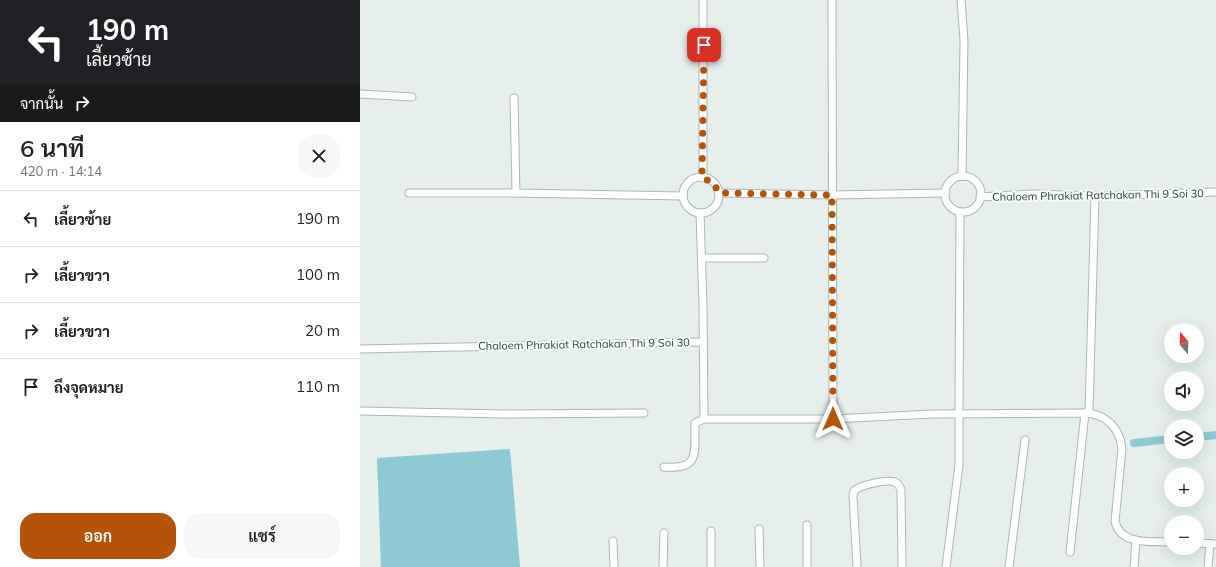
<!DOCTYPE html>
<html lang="th">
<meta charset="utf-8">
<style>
:root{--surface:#fff;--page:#f6f6f6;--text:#222;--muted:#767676;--line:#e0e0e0;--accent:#b45309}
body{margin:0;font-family:Mulish,Sarabun,sans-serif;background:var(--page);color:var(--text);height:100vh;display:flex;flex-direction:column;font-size:15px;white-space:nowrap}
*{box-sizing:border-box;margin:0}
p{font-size:13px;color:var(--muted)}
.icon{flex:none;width:22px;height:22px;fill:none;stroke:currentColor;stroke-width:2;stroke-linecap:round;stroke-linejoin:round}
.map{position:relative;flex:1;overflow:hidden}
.details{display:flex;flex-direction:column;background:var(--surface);width:360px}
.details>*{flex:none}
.guide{background:#202124;color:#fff;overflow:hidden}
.needle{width:26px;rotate:341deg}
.fabs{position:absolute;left:804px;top:323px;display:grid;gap:8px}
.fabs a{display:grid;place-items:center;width:40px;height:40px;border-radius:50%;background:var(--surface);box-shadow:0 4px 16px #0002;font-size:20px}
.pin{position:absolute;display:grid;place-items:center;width:34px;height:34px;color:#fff;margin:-17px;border-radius:8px;box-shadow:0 2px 6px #0006}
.me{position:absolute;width:44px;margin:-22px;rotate:0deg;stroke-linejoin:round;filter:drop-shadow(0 0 3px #0008)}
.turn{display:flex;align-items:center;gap:14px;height:84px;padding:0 20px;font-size:18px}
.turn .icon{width:52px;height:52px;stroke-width:2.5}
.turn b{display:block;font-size:28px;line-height:34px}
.then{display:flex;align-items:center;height:38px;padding:0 20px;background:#0003;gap:8px;font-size:15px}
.round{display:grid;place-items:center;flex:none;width:42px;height:42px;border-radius:16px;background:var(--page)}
.headline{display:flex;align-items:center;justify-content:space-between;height:68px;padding:0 20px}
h1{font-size:24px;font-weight:600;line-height:30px}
.button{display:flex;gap:8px;margin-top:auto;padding:8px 20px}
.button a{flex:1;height:46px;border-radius:16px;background:var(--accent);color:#fff;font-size:16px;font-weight:600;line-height:46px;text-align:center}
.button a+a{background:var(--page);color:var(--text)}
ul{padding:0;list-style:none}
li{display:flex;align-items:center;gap:12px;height:56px;padding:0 20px;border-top:1px solid var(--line)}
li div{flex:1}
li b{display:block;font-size:15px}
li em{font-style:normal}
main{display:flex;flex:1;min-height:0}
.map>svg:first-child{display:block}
</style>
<main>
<section class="details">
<div class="guide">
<div class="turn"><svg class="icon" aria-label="left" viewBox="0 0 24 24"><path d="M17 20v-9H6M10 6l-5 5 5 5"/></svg><div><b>190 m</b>เลี้ยวซ้าย</div></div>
<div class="then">จากนั้น<svg class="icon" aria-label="right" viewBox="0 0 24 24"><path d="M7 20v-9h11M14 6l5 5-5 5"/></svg></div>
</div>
<div class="headline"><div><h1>6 นาที</h1><p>420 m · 14:14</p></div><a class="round"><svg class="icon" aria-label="close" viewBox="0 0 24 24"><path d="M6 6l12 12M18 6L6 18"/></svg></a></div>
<ul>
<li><svg class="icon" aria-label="left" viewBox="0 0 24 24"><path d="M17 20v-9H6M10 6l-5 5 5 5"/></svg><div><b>เลี้ยวซ้าย</b></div><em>190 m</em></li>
<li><svg class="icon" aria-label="right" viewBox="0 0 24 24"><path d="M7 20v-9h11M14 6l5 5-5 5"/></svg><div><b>เลี้ยวขวา</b></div><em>100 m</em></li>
<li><svg class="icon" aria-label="right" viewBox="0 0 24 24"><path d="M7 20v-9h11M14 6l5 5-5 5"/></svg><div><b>เลี้ยวขวา</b></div><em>20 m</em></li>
<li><svg class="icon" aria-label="arrive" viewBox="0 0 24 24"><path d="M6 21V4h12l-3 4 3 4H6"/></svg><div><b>ถึงจุดหมาย</b></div><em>110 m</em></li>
</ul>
<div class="button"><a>ออก</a><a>แชร์</a></div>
</section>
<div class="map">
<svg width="856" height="567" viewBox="0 0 856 567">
<rect width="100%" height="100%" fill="#e6efeb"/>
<path fill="#8ec9d4" d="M150 449 160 567H21L17 458Z"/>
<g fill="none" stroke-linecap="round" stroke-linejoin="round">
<g stroke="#8ec9d4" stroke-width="8">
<path d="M837 437 856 435"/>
<path d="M774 443 811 439"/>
</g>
<g stroke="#a8b8b2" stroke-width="9">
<g id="minor">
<path d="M472 0 473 419"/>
<path d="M601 0 604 40 602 176"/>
<path d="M0 94 52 97"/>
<path d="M154 98 156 193 323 196"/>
<circle cx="603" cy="194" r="18"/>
<circle cx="341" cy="195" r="18"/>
<path d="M343 178V0"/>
<path d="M49 193H156"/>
<path d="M359 193 472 195 584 193"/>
<path d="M620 197 673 194 735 196 856 192"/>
<path d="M340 213 343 306 344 419H473L572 414 725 413C746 414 760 428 762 449L755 521C760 546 791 541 811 542"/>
<path d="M342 258H404"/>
<path d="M0 349 342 342"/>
<path d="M0 411 144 414 284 413"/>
<path d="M729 413 735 196"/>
<path d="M304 467C341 470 334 453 335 423L344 419"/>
<path d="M447 525V567"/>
<path d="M399 529 400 567"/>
<path d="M351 531V567"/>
<path d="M253 541 254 567"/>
<path d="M837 543 856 544"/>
<path d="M710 552 725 413"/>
<path d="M303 567 304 533"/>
<path d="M497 567 493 496 494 491C500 485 527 479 535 482 539 484 540 486 541 490L542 567"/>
<path d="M586 567 599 465V413L600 212"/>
<path d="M649 567 665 440"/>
<path d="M774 567 776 540"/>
<path d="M848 567 850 544"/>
</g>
</g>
<use href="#minor" stroke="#fff" stroke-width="7"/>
</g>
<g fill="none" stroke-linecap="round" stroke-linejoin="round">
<path stroke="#b45309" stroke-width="7" stroke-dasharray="0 12.6" d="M344 45 342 178 353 182 359 193 472 195 473 419"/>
</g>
<g text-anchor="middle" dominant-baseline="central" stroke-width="4" stroke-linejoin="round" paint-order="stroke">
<g font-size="11" fill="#24423a" stroke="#f7fbf9">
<text transform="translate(738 195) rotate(-1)">Chaloem Phrakiat Ratchakan Thi 9 Soi 30</text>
<text transform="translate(224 344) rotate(-1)">Chaloem Phrakiat Ratchakan Thi 9 Soi 30</text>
</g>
</g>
</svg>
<div class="fabs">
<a><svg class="needle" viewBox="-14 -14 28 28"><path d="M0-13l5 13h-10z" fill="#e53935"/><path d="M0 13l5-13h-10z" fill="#767676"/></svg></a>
<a><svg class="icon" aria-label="sound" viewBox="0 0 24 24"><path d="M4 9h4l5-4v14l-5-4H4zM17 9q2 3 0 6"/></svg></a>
<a><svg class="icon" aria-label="layers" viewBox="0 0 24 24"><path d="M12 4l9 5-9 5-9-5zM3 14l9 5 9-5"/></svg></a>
<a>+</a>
<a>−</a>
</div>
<div class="pin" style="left:344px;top:45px;background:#d93025"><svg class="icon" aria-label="arrive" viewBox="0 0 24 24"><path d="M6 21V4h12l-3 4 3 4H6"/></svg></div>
<svg class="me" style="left:473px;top:419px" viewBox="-20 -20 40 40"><path d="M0-17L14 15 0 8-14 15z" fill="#b45309" stroke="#fff" stroke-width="4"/></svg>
</div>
</main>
